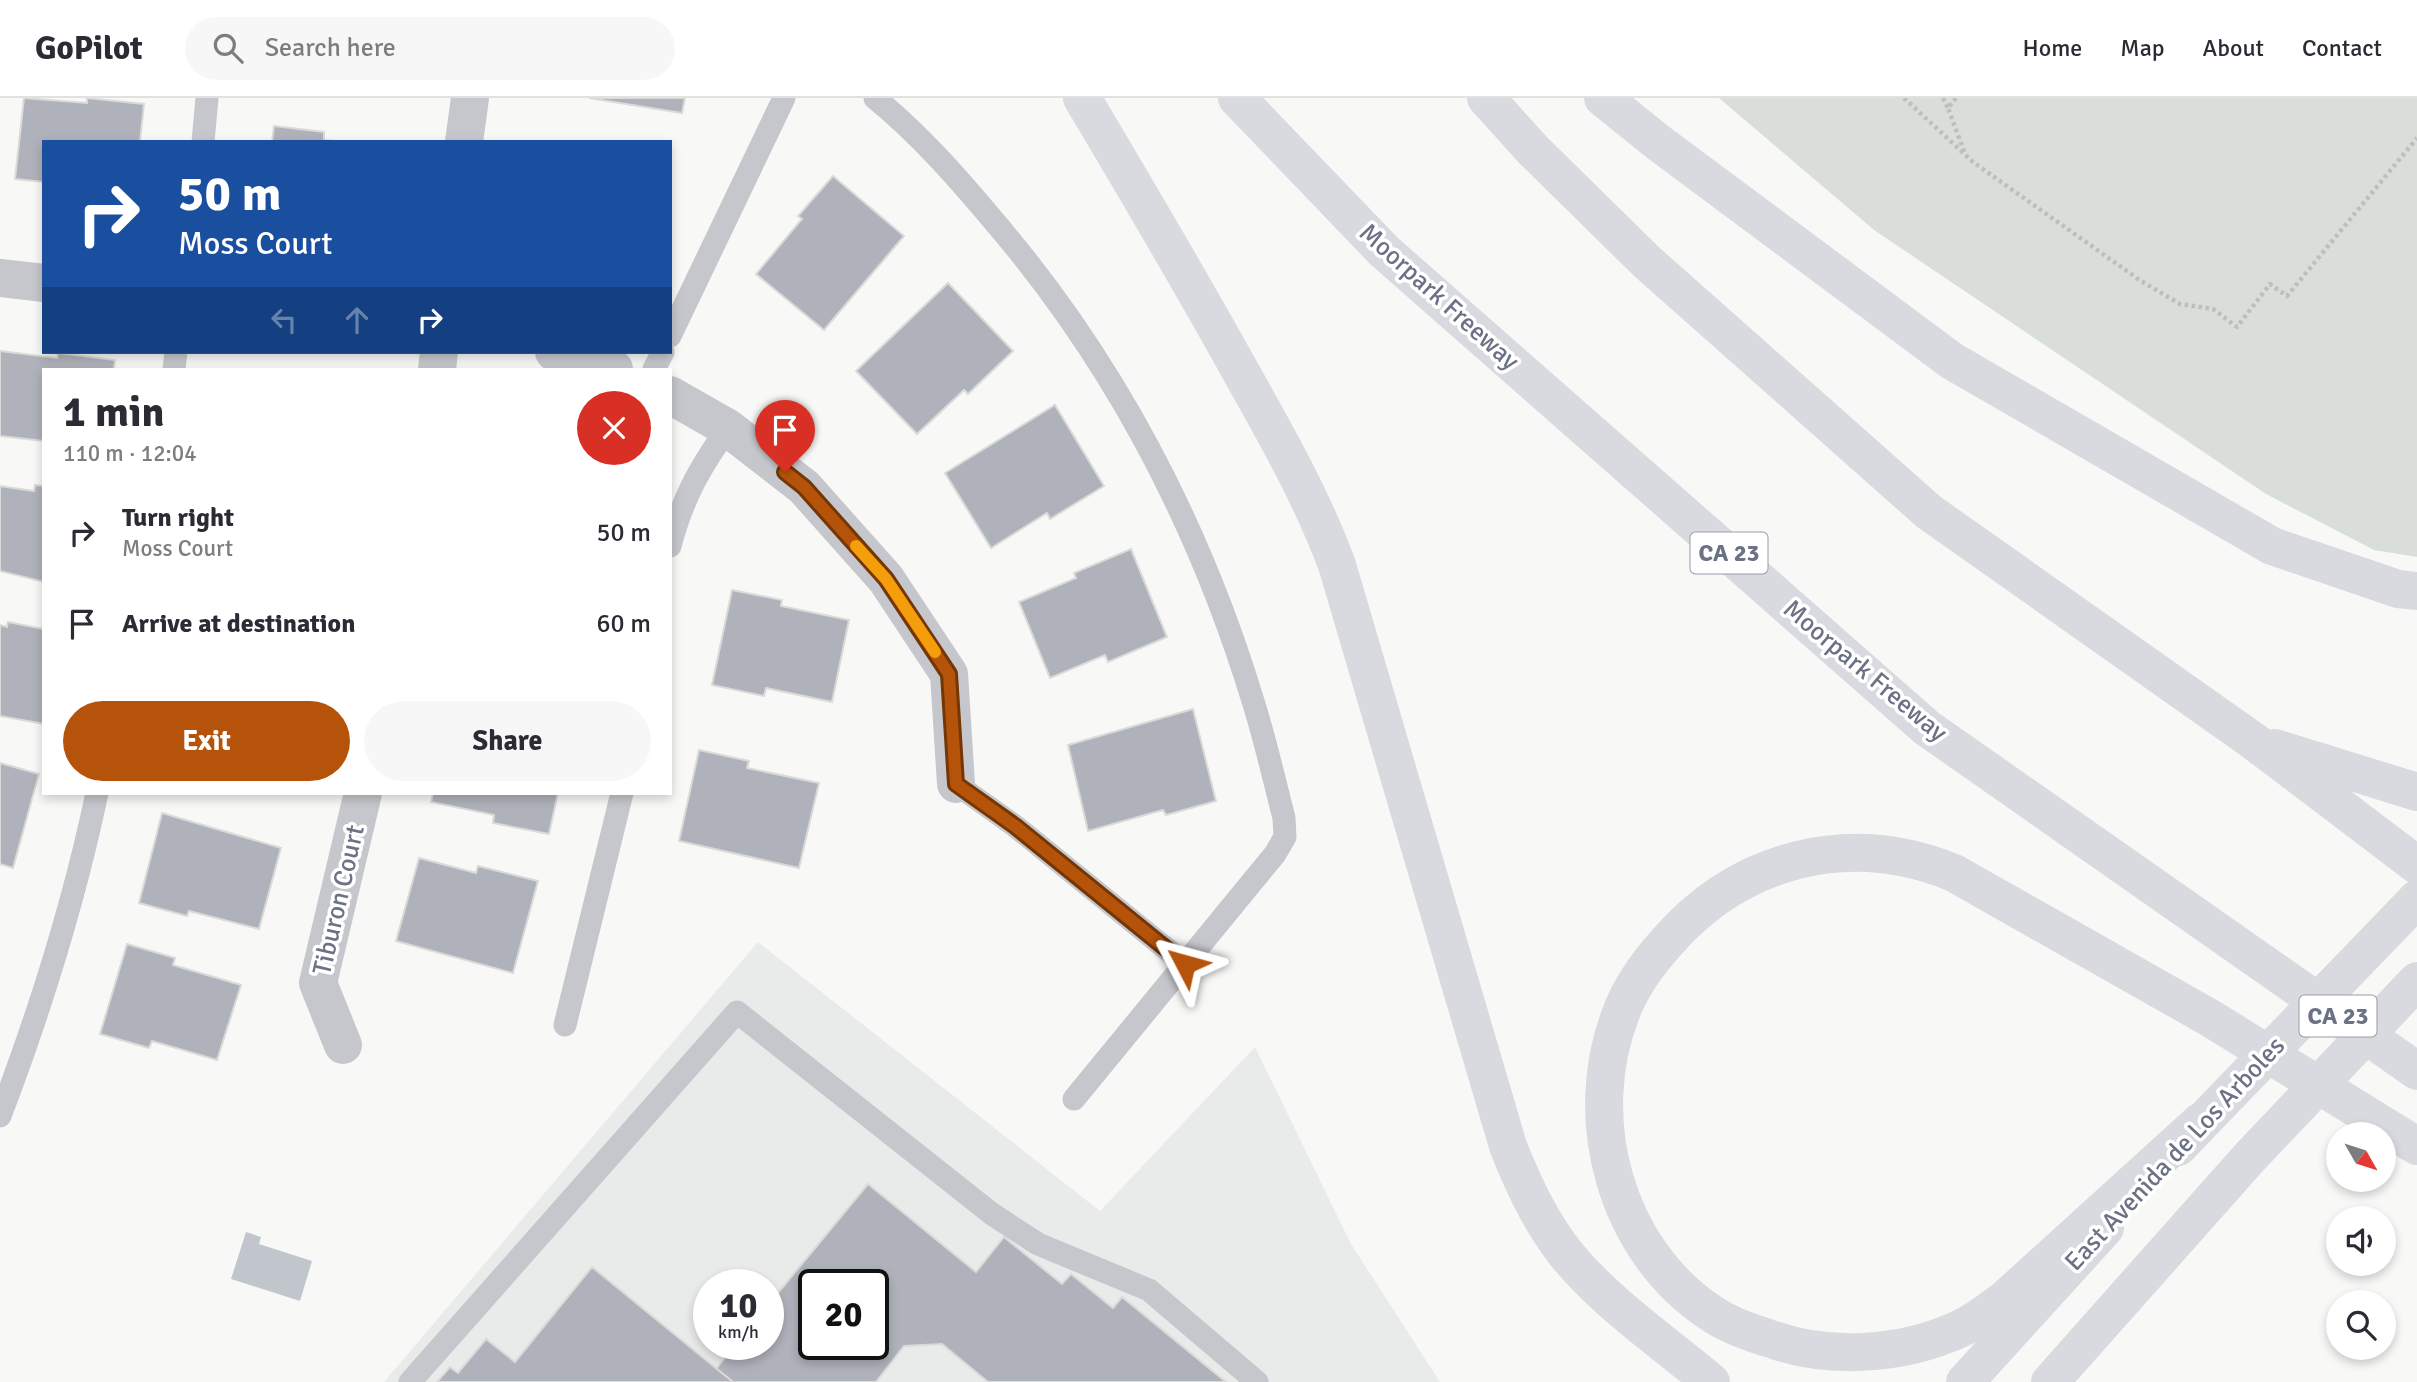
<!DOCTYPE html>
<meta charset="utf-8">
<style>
:root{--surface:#fff;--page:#f7f7f7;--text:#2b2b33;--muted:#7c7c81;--line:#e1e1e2;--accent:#b45309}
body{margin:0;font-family:Signika,sans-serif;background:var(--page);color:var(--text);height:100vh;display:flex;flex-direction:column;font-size:26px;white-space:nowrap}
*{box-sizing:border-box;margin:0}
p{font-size:23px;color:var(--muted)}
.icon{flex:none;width:38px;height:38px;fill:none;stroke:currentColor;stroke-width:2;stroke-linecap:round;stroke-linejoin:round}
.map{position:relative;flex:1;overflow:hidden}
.side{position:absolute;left:42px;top:270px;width:630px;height:427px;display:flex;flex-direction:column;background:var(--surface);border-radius:0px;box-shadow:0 4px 10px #0003}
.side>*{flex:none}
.hud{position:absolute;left:42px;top:42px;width:630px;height:214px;border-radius:0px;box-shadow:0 4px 10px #0003;background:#1a4fa0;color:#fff;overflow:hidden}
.needle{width:46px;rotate:129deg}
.buttons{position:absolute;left:2326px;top:1024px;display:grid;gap:14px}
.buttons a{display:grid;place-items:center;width:70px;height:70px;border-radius:50%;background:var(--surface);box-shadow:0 4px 10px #0003;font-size:35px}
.speed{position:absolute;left:693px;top:1171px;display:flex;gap:14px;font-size:35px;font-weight:700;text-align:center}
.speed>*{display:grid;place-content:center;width:91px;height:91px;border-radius:50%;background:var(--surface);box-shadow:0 4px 10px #0003;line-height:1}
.speed small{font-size:18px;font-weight:400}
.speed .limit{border:4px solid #111;border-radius:10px;background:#fff;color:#111}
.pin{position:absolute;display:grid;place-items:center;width:60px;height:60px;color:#fff;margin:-72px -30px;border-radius:50% 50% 50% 0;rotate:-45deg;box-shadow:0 0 7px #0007}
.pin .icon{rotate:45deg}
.me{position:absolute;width:77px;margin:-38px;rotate:309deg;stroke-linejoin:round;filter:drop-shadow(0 0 5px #0008)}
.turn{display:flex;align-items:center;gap:24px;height:147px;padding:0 21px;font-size:32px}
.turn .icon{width:91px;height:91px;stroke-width:2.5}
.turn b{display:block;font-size:49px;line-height:60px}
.lanes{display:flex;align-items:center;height:66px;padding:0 21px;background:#0003;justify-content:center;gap:35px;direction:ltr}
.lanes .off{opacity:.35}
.round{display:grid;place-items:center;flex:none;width:74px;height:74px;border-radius:37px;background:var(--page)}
.head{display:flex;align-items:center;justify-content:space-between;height:119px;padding:0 21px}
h1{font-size:42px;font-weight:700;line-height:52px}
.action{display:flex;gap:14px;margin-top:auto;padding:14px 21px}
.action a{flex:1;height:80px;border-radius:42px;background:var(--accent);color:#fff;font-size:28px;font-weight:700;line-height:80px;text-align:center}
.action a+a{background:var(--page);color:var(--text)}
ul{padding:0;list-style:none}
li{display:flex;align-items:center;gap:21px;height:91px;padding:0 21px}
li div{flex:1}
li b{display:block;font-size:26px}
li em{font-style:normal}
header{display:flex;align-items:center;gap:42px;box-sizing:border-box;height:98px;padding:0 35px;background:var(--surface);border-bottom:2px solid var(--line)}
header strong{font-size:33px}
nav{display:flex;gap:38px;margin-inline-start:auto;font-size:24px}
.search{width:490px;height:63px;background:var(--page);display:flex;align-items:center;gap:18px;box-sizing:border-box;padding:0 24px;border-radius:38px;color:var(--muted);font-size:26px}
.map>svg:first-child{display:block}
</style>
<header>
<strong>GoPilot</strong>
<div class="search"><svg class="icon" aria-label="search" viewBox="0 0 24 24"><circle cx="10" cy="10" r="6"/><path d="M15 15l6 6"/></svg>Search here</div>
<nav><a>Home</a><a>Map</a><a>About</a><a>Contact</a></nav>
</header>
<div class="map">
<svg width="2417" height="1284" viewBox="0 0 2417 1284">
<rect width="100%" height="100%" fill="#f8f9f7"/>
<path fill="#e9eaea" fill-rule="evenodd" d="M758 844 1100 1113 1255 949 1351 1146 1440 1284H384ZM709 1186H768V1246H709ZM814 1186H873V1246H814Z"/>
<path fill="#d9dfd8" d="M1719 0H2417V459L2374 452 2266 396 1874 132Z"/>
<path fill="#c1c6cd" d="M246 1134 261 1139 259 1146 312 1163 300 1203 231 1181Z"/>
<g fill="#afb2ba" stroke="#dadbd9" stroke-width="2" fill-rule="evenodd">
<path d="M24 0 87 5V0L144 6 140 44H44V84L15 81Z"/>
<path d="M589 0H685L682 15Z"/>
<path d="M274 28 324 34V42L345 44H272Z"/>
<path d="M833 78 904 138 824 232 756 176 802 121 798 118Z"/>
<path d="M948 185 1013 253 968 296 964 292 917 336 856 273Z"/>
<path d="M0 253 57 260 58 255 115 262 114 271H44V349L43 343 0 338Z"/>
<path d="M1055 307 1104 388 1050 421 1047 415 991 450 945 375Z"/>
<path d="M35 387 44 388V484L0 473V388L34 393Z"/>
<path d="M1131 451 1167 539 1108 564 1105 557 1050 580 1019 504 1076 480 1074 475Z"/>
<path d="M732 492 782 502 781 508 849 522 832 604 766 590 764 598 712 587Z"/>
<path d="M8 524 44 531V626L0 618V527L7 529Z"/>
<path d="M1193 611 1216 703 1166 717 1163 712 1088 733 1068 647Z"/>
<path d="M699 652 749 663 747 670 819 685 799 770 679 743Z"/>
<path d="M0 665 39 676 13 770 0 766Z"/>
<path d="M433 695H558L549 736 493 725 494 717 431 704Z"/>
<path d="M162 715 281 750 259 831 189 813 187 818 139 805Z"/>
<path d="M419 760 476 775 478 768 538 783 513 875 396 843Z"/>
<path d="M127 846 175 860 173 867 241 887 217 962 152 943 149 950 100 936Z"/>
<path d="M868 1086 976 1174 1004 1139 1062 1186 1071 1176 1113 1210 1122 1199 1226 1284H988L942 1246 904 1248 876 1284H733L716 1271 736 1246H768V1207ZM814 1186H873V1246H814Z"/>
<path d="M592 1169 733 1284H437L450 1269 458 1275 486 1241 515 1264Z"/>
</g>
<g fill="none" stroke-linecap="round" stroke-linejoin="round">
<g stroke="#bdbec2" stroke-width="4.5" stroke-dasharray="3.5 3.5" stroke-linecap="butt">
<path d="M1904 0 1973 64 2141 183 2180 206 2213 211 2237 229 2270 186 2287 198 2417 40"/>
<path d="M1943 0 1948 10"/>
<path d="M1956 0 1948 10 1965 56"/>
</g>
<g stroke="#c5c7cc" stroke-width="23">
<path d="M875 0C919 36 956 78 993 122 1113 262 1199 426 1253 603 1265 641 1274 681 1284 720L1285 739 1275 756 1074 1001"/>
<path d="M203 44 207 0"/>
<path d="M670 238 784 0"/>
<path d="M174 271 176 254"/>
<path d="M654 271 663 254"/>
<path d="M670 448C683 399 699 371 728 330"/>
<path d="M956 686 1015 728 1185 866"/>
<path d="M565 927 622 695"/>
<path d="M0 1018C40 913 74 804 97 695"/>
<path d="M410 1284 737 914 992 1116 1038 1146 1149 1192 1257 1284"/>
</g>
<g stroke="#c5c7cc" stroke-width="38">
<path d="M464 44 470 0"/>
<path d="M0 180 44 185"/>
<path d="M554 254 614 271"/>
<path d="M437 271 439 254"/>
<path d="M670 297 728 330 804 389 886 481 949 576 956 686"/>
<path d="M343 947 318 885 363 695"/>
</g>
<g stroke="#d8dadf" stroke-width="38">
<path d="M2178 1049 2417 801"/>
<path d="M1965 1284 2105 1130"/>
<path d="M2050 1284 2249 1060 2417 883"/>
</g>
<g stroke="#d8dadf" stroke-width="38">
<path d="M1082 0C1135 89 1187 177 1237 267 1274 333 1311 397 1337 467L1508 1048C1523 1086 1540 1123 1566 1156 1606 1205 1663 1244 1711 1284"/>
<path d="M1237 0 1384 153 1927 630 2417 973"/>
<path d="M1486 0 1533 52 1647 164 1929 414 2252 642 2417 767"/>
<path d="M1603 0 1659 45 1952 263 2272 448 2398 491 2417 493"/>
<path d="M2275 650 2417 694"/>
<path d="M2200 1024 2004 1202C1987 1214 1970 1228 1950 1235 1897 1257 1828 1261 1774 1242 1752 1235 1730 1228 1711 1215 1615 1152 1580 1020 1621 915 1631 888 1648 865 1667 844 1740 760 1849 732 1954 775L2210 920 2417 1048"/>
</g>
</g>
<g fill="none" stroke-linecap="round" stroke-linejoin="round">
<g stroke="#753606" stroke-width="18">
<path id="route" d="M785 374 804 389 886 481 949 576 956 686 1015 728 1185 866"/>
</g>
<use href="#route" stroke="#b45309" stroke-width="12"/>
<path stroke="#f59e0b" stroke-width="12" d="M856 448 886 481 935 554"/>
</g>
<g text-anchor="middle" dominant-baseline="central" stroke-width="7" stroke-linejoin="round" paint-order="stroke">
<g fill="#fff" stroke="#979caa" stroke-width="2">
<rect x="1690.5" y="434.5" width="77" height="41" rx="5"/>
<rect x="2299.5" y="897.5" width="77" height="41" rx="5"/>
</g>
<g font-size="24" font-weight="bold" fill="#6b7285">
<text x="1729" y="455">CA 23</text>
<text x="2338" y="918">CA 23</text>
</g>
<g font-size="26" fill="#6b7285" stroke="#fff">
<text transform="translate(1439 199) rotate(42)">Moorpark Freeway</text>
<text transform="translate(1865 573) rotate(40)">Moorpark Freeway</text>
<text transform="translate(339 802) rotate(-77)">Tiburon Court</text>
<text transform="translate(2175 1056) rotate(-47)">East Avenida de Los Arboles</text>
</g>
</g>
</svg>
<div class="buttons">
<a><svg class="needle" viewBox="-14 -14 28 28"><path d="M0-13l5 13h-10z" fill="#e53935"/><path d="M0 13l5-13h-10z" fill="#7c7c81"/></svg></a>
<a><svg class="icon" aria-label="sound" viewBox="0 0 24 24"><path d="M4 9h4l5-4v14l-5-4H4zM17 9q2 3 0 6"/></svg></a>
<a><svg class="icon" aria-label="search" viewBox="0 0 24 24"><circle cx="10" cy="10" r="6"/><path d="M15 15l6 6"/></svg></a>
</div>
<div class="speed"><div>10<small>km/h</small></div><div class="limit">20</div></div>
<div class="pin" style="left:785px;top:374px;background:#d93025"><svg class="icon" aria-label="arrive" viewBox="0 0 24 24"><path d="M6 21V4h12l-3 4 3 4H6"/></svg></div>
<svg class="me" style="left:1185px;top:866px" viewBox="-20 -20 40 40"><path d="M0-17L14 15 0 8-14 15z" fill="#b45309" stroke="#fff" stroke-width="4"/></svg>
<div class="hud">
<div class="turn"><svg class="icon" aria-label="right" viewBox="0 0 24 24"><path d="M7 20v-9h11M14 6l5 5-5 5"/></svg><div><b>50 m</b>Moss Court</div></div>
<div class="lanes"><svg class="icon off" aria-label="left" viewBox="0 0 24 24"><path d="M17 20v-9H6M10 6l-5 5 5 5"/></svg><svg class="icon off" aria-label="ahead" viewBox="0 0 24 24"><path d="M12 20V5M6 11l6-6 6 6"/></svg><svg class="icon" aria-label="right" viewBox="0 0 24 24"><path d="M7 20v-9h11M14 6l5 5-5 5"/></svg></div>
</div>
<section class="side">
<div class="head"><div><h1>1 min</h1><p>110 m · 12:04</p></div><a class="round" style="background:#d93025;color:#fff"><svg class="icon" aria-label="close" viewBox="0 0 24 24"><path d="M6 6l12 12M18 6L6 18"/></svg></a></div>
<ul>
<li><svg class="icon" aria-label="right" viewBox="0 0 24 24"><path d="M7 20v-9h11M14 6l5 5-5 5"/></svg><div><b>Turn right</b><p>Moss Court</p></div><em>50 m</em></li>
<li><svg class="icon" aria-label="arrive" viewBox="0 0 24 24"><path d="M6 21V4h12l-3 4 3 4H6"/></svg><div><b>Arrive at destination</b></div><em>60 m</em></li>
</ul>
<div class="action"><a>Exit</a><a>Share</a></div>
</section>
</div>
